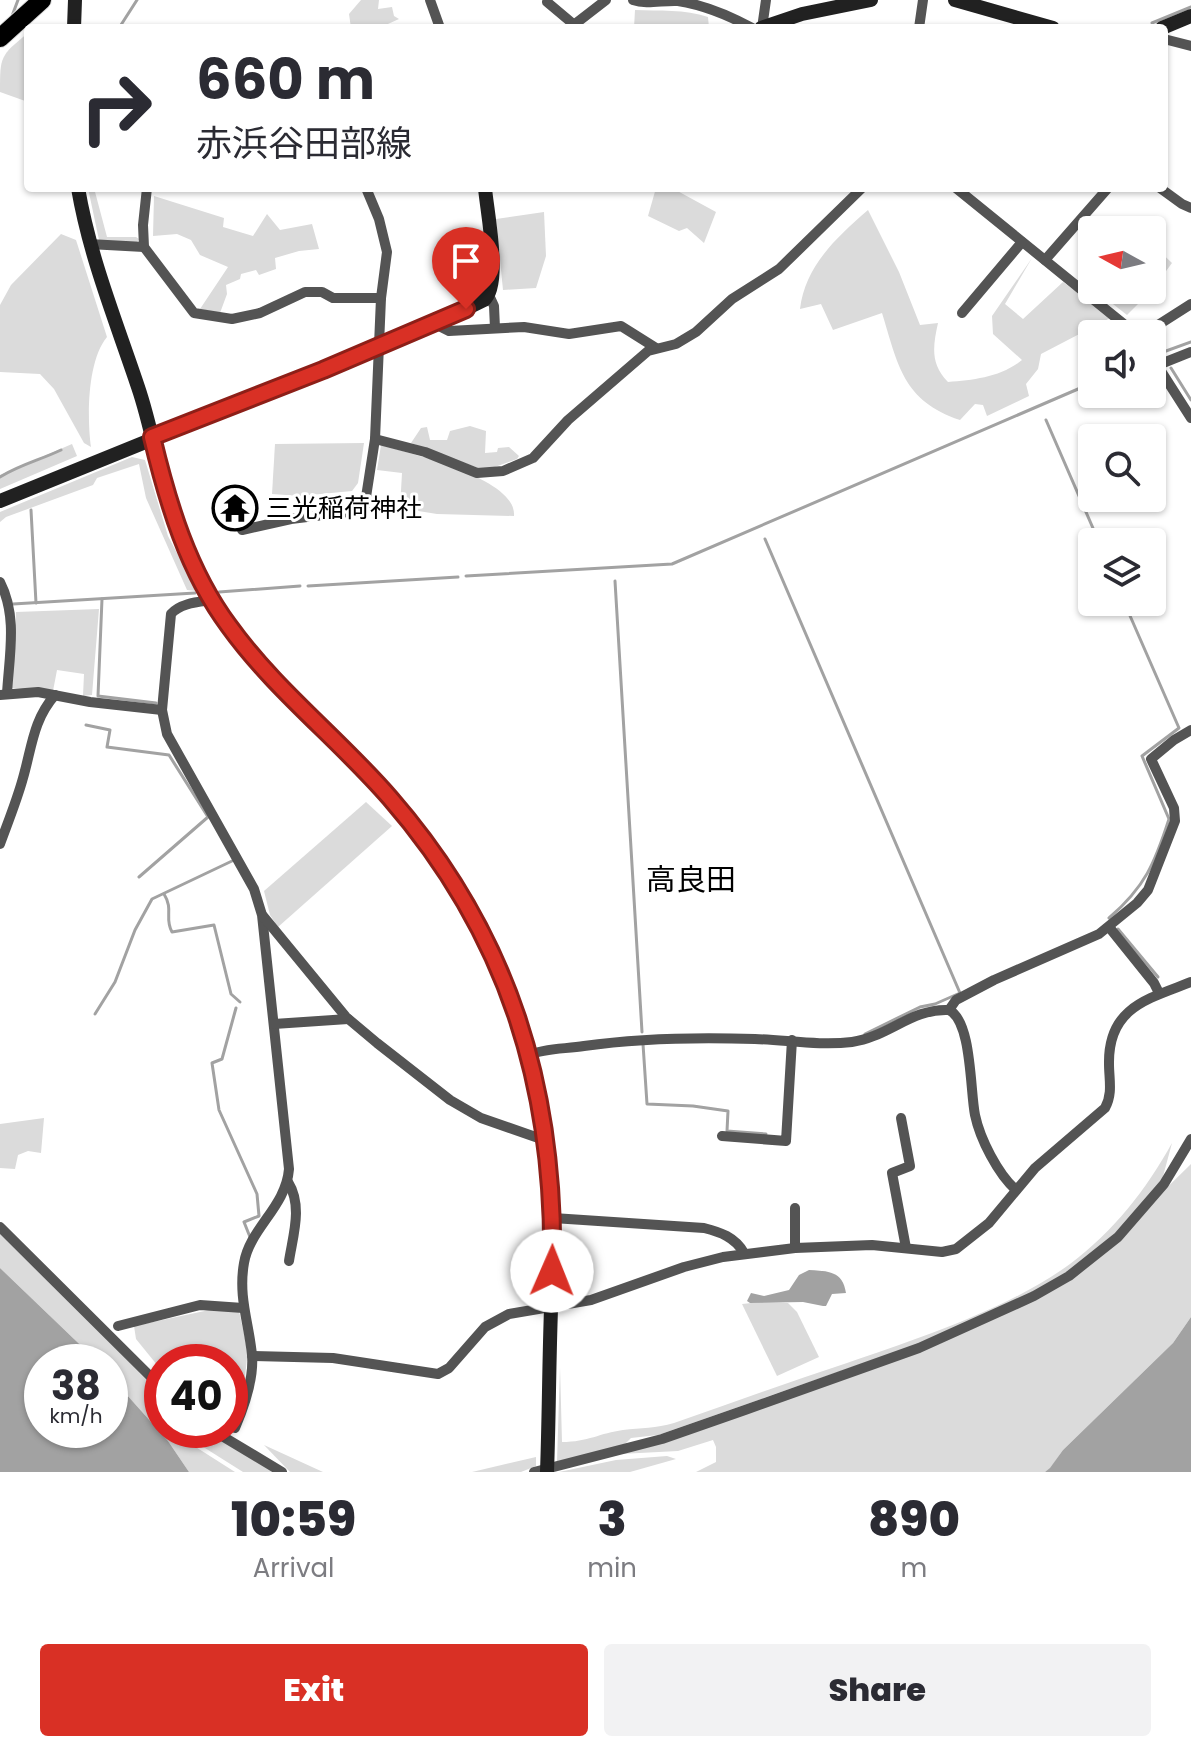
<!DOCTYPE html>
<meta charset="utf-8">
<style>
:root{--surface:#fff;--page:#f2f2f3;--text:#2b2b33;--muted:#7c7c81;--accent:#d93025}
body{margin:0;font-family:Poppins,"Noto Sans JP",sans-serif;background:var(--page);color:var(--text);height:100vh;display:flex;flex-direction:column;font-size:30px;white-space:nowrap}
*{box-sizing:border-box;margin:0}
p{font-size:26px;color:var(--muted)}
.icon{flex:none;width:44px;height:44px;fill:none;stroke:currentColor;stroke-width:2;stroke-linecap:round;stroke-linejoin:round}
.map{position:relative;height:1472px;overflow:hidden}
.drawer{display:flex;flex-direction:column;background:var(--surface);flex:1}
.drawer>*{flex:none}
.hud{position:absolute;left:24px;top:24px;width:1144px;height:168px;border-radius:8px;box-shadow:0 2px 6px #0004;background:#fff;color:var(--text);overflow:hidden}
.needle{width:52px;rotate:278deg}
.controls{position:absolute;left:1078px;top:216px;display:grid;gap:16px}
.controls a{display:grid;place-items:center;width:88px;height:88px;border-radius:8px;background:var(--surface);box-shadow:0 2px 6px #0004;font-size:40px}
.speed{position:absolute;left:24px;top:1344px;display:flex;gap:16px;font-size:40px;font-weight:700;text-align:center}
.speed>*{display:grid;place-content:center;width:104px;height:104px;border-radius:50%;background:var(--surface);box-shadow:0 2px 6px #0004;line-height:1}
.speed small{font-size:20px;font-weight:400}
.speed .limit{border:12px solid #d22;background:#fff;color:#111}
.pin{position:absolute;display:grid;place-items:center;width:68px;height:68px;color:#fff;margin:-82px -34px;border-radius:50% 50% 50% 0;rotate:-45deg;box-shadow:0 0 8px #0007}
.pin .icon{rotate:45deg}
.me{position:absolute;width:88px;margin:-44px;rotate:1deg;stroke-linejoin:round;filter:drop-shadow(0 0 6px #0008)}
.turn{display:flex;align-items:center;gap:28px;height:168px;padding:0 40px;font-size:36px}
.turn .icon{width:104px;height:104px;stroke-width:2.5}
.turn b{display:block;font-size:56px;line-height:68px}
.eta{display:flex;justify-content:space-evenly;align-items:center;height:136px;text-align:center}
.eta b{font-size:48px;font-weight:800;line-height:56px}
.button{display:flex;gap:16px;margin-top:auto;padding:16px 40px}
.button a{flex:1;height:92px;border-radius:8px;background:var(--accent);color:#fff;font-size:32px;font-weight:800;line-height:92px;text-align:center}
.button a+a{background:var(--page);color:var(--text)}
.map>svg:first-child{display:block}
</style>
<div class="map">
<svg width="1191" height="1472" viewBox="0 0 1191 1472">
<rect width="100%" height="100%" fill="#fff"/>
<g fill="#dbdbdb">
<path d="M361 0H379L378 9 392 7 394 16 399 19 379 28H351L349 14Z"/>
<path d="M635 10C659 11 685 9 708 17L709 28H634Z"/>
<path d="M28 33V102L0 92C0 56 0 56 28 33Z"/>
<path d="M88 188H94L107 237H136L139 239 136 244 99 240Z"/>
<path d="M656 188H672L716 212 704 243 687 228 679 231 648 216Z"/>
<path d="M154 196 224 218 223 227 253 236 267 214 280 230 312 224 319 249 299 251 275 258 276 269 259 275 256 270 241 274 240 279 226 285 227 294 220 313 200 309 228 267 200 255 191 240 177 234 153 236Z"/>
<path d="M868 210 899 272 920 325 938 323C933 346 930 364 948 382 974 380 1001 377 1022 360L993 334 992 316 1032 258 1005 304 1023 319 1063 282 1112 317 1041 354 1038 369 1026 384 1029 396 987 416 983 405 975 404 960 420C903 401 898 365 882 313L833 330 821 304 800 309C805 266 837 237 868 210Z"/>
<path d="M544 212 546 256 536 288 503 290 496 219Z"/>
<path d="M61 234 76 240 107 337C87 361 87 418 91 447L84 443 54 389 40 374 0 372V305L11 285Z"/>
<path d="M1152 244 1172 263 1152 290Z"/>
<path d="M1121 290H1152L1127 315 1113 304Z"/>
<path d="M470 426 486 431 485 453 497 452 498 448 509 447 519 456 517 459 492 468 481 469 411 443 421 428 427 427 430 440H447L450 431Z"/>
<path d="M364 443 358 483 352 491 300 496 272 494 275 444Z"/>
<path d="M72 444 77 456 0 489V475Z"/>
<path d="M381 445C411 454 517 478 514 516L437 514 400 508 402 473 377 470Z"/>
<path d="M132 457 145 460 168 536 197 591 187 590 146 498 139 464 97 478 93 485 6 517 0 522V512Z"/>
<path d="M99 609 92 695 83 696 84 674 57 670 53 691 12 688 16 612Z"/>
<path d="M366 802 392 826 278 927 270 915 264 891Z"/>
<path d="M44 1118 41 1153 28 1151 18 1155 15 1169 0 1168V1124Z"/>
<path d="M1172 1143 1162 1180 1123 1226 1069 1272 1033 1293 938 1337 658 1435 631 1438 622 1447 557 1462 560 1367 562 1442C588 1442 600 1433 623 1430 641 1428 656 1428 674 1423 731 1403 789 1382 847 1363 918 1339 1010 1308 1070 1264 1114 1231 1146 1190 1172 1143Z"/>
<path d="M1191 1164V1317L1173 1343 1063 1450 1050 1469 1045 1472H696L716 1462V1447L713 1440 678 1451 620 1454 902 1357 1082 1271Z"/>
<path d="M0 1230 162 1396V1430H183L191 1444 235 1472H189L168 1441 110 1376V1362H98L0 1268Z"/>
<path d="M761 1302 788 1303 797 1312 819 1357 777 1376 742 1304Z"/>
<path d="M214 1309 239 1311C242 1326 247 1342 247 1357 246 1374 241 1407 230 1420V1362H162V1371L136 1339 134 1326Z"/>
<path d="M188 1430H208L274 1472H243L197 1443Z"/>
<path d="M264 1445 323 1472H290Z"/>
<path d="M667 1456 676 1459 630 1472H559L616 1460Z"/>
<path d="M536 1457V1466L521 1472H472Z"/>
</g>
<g fill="#a2a2a2">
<path d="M0 1268 98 1362H42V1430H110V1376L168 1441 189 1472H0Z"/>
<path d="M809 1270C828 1271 843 1271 846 1293L832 1294 826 1306H823L803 1302 750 1303 747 1301 751 1293 764 1296 789 1290 799 1275Z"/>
<path d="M1191 1317V1472H1045L1050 1468 1063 1450 1173 1343Z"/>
</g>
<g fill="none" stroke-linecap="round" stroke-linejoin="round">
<g stroke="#a2a2a2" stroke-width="3">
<path d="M12 16 18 0"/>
<path d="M1152 23 1191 7"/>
<path d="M119 28 137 0"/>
<path d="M1155 355 1191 342"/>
<path d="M1171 368 1191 400"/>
<path d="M1046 420 1099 542"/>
<path d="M0 477C19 465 40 460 61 450"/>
<path d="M31 510 36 603"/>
<path d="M765 539 960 993 935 1004 920 1007 865 1034"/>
<path d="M466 576 672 564 1092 383"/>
<path d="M615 581 642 1032"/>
<path d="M308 586 458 577"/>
<path d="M219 592 300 586"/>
<path d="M102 599 98 696 156 703"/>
<path d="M13 604 195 593"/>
<path d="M86 725 110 730 107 747 169 755 208 817 139 877"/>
<path d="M164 894C174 910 164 918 172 932L214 925 231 994 240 1002"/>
<path d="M1109 918C1145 887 1155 863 1169 819L1142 756 1179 728 1124 602"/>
<path d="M1118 929 1158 977"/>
<path d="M236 1008 222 1059 212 1063 219 1110 257 1194 259 1216 244 1222 250 1237"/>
<path d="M95 1014 115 982 135 930 152 899 232 861"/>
<path d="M643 1044 647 1104 693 1106 728 1111 727 1131 766 1134"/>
</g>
<g stroke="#dbdbdb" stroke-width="20">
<path id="highway" d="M0 38 42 0"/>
</g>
<g stroke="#545454" stroke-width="10">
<path d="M430 0 440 28"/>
<path d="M633 0C647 5 663 0 678 1 704 5 730 16 752 28"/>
<path d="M547 2 578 28"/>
<path d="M575 24 606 0"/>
<path d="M762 28 766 0"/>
<path d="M919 28 923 0"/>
<path d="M1164 39 1191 46"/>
<path d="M147 188 143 225 144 247 194 313 232 319 260 313 305 292H322L333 298H381"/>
<path d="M956 188 1136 334"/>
<path d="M1160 188 1182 204 1191 208"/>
<path d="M89 244 144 247"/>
<path d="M1045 260 1108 188"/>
<path d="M489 295 494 306 495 328"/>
<path d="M962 313 1022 242"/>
<path d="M435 324 449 331 524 327 569 334 621 326 656 348"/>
<path d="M1144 334 1191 304"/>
<path d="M1152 357 1191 418"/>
<path d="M1158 365 1191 352"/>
<path d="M375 439 425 452 477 473 503 471 533 458 568 420 648 351 676 344 696 332 732 299 779 269 862 188"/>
<path d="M242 530 291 519 364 510 375 439 381 298 387 252 379 219 366 188"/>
<path d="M0 582C18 617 9 656 7 694"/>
<path d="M212 600C199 602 180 603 171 614L162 710 167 734 254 889 262 915 289 1169C286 1207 250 1228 244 1263 238 1297 249 1323 252 1355 254 1378 244 1407 235 1428"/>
<path d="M0 695 38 692 90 702 162 710"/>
<path d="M0 844C8 822 17 800 23 778 32 747 33 720 55 695"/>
<path d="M263 916 346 1017 377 1043 450 1100 481 1118 547 1141"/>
<path d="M1109 927 1154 983 1159 993"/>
<path d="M949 1010 956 1000 994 980 1099 934 1137 903 1148 890 1175 821 1174 808 1151 759 1174 740 1191 730"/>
<path d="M274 1024 348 1019"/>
<path d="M529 1055C545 1048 566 1049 584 1046 641 1038 697 1037 755 1039 787 1040 820 1046 852 1042 888 1037 912 1008 949 1010 972 1021 970 1091 975 1115 980 1139 998 1174 1016 1190"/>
<path d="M901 1118 910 1166 892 1173 906 1248"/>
<path d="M722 1136 786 1141 792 1040"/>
<path d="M288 1182C303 1206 293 1235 289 1261"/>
<path d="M553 1218 704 1228C720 1232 735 1237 744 1253"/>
<path d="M0 1227 162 1388"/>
<path d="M795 1248V1208"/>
<path d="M118 1326 200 1305 243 1308"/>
<path d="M252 1356 333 1358 438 1374 449 1368 485 1327 509 1314 591 1300 684 1267 723 1257 795 1248 872 1245 942 1252 956 1249 989 1223 1035 1168 1105 1108C1113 1094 1109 1079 1109 1064 1108 1007 1148 999 1191 982"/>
<path d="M212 1430 282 1472"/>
<path d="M534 1472 662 1439 745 1410 919 1348 1034 1296 1069 1276 1118 1237 1164 1184 1191 1139"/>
</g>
<g stroke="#212121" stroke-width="14">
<path d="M955 0 1053 28"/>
<path d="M74 28 75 0"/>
<path d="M761 28 802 14 871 0"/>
<path d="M1162 28 1191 16"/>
<path d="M78 188C90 258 116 321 138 387 150 422 156 458 166 494 182 548 208 601 244 646 303 712 371 770 424 841 497 938 540 1055 551 1176 555 1220 552 1265 551 1309 549 1363 549 1418 547 1472"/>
<path d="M0 501 323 370 435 324 484 300C502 285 487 212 485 188"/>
</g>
<use href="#highway" stroke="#000" stroke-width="18"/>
</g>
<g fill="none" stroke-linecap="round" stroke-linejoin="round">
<g stroke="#8d1f18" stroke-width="20">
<path id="route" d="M466 309 323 370 152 437C168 504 188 571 229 626 275 690 339 739 390 798 510 936 556 1091 552 1271"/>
</g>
<use href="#route" stroke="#d93025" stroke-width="14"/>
</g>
<defs>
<g id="temple-ring" transform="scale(2.3)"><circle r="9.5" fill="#fff" stroke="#000" stroke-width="1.5"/><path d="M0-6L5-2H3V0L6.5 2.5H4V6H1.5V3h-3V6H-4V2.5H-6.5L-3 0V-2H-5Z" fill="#000"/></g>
</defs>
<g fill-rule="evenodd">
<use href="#temple-ring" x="235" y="508"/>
</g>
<g text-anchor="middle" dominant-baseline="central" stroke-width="6" stroke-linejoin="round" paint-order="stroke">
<g font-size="26" fill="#000" stroke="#fff" text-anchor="start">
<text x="266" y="508">三光稲荷神社</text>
</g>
<g font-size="30" fill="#000" stroke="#fff">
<text x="691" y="879">高良田</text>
</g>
</g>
</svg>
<div class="controls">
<a><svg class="needle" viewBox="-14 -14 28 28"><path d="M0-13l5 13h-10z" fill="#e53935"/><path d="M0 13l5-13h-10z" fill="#7c7c81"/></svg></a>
<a><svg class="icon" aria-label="sound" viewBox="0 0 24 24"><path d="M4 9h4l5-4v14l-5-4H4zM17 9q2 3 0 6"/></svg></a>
<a><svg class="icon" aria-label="search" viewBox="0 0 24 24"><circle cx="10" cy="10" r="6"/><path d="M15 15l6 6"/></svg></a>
<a><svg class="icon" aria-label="layers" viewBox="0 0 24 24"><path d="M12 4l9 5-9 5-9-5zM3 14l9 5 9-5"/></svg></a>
</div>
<div class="speed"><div>38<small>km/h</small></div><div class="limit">40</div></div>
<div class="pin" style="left:466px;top:309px;background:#d93025"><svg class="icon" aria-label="arrive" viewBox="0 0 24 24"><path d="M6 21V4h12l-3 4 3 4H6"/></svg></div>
<svg class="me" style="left:552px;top:1271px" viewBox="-20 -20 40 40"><circle r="19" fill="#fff"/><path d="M0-13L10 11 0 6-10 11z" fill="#d93025"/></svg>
<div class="hud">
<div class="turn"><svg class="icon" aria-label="right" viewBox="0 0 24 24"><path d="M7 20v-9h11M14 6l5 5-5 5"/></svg><div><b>660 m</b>赤浜谷田部線</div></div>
</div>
</div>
<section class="drawer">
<div class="eta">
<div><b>10:59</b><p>Arrival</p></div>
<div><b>3</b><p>min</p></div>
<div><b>890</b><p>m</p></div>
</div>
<div class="button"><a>Exit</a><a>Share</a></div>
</section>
